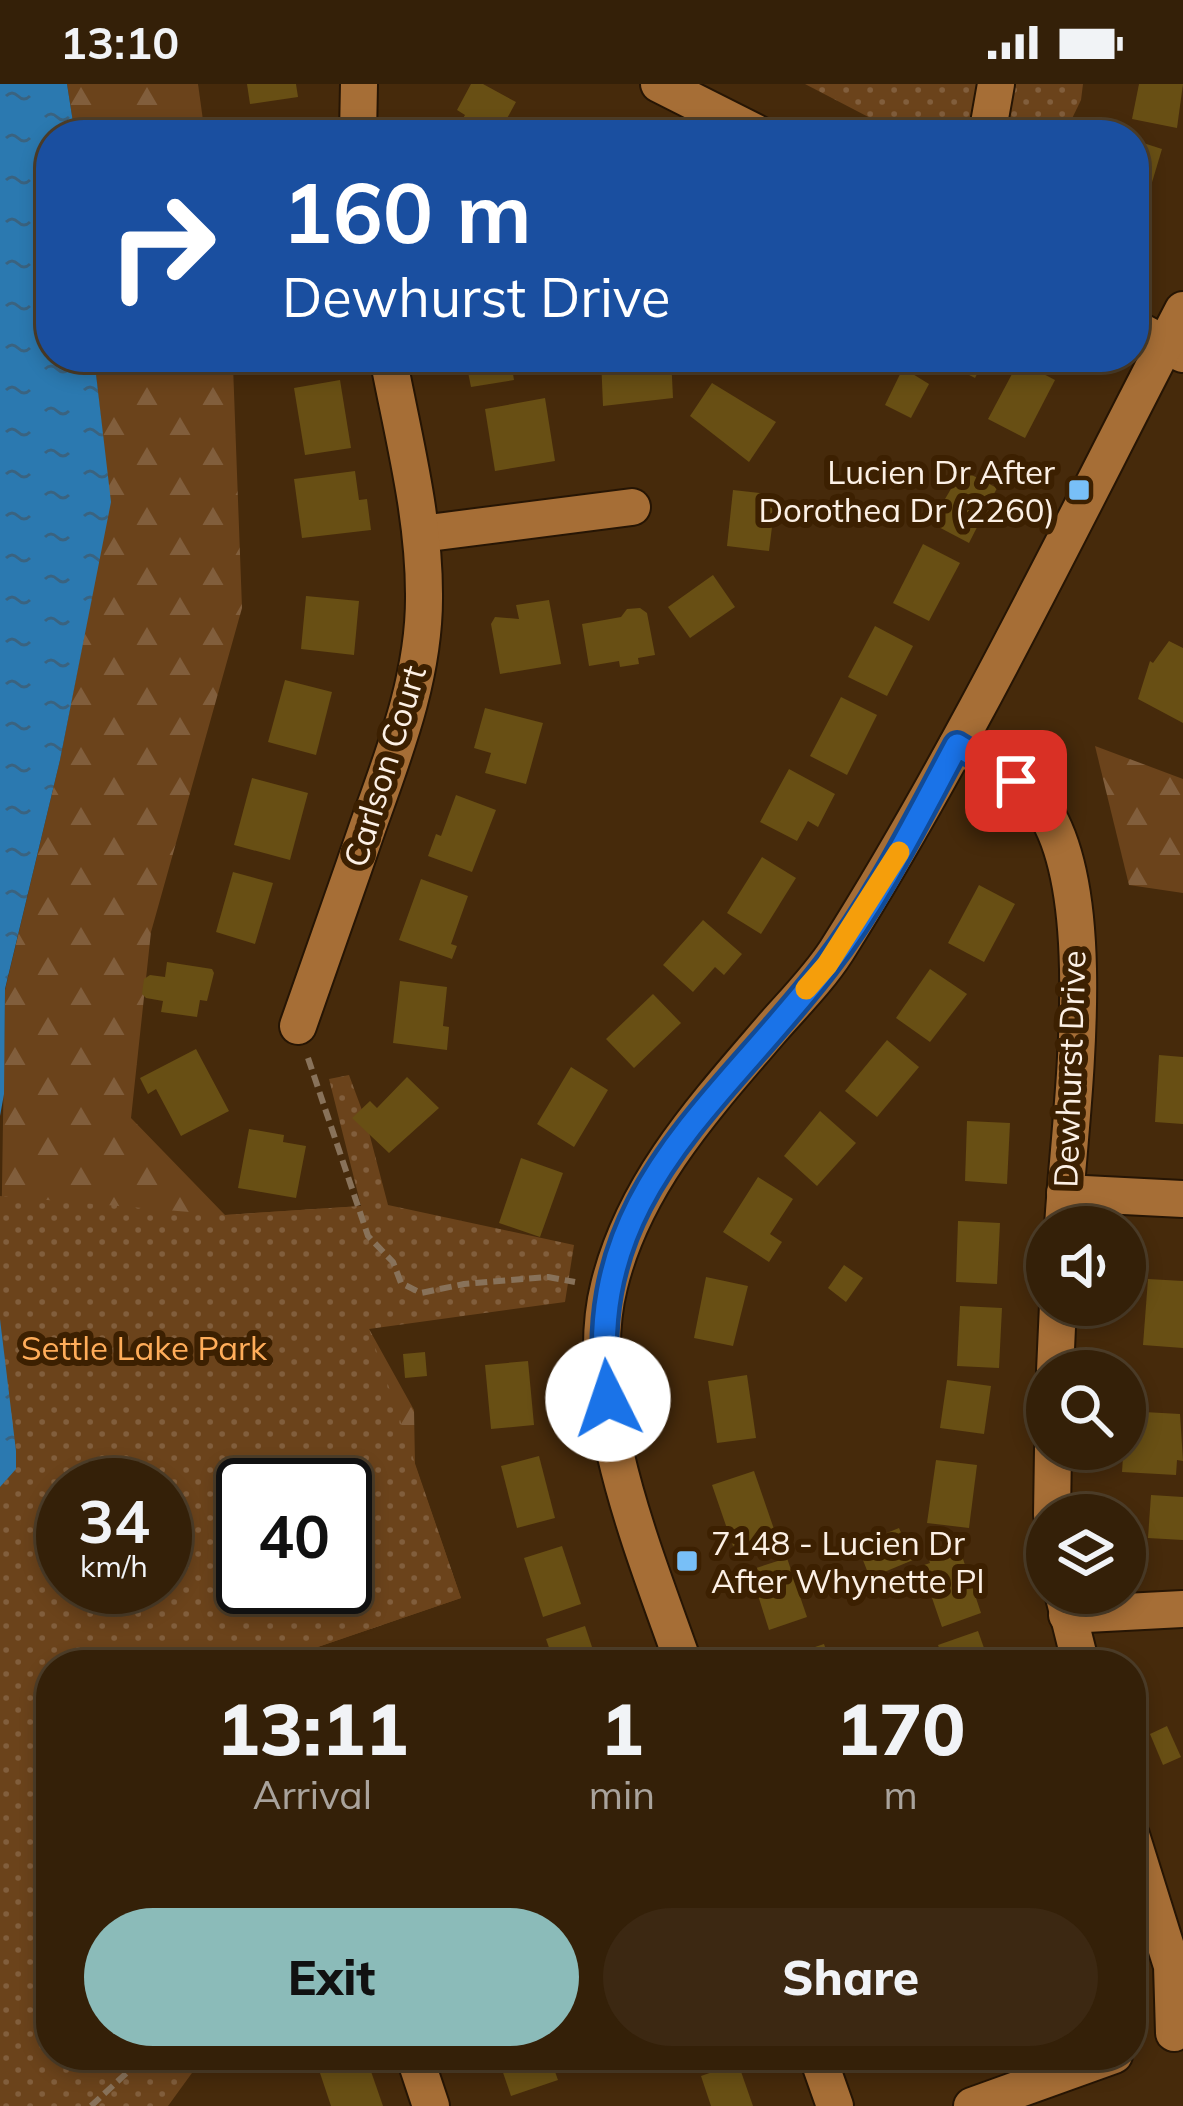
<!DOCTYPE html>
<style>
:root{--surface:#342008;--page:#3c2812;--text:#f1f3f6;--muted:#a9a39c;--line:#4e3e29;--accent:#8bbbb9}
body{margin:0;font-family:Mulish,sans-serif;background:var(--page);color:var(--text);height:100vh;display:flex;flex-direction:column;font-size:45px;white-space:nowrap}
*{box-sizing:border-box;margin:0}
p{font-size:39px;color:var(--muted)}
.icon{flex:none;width:66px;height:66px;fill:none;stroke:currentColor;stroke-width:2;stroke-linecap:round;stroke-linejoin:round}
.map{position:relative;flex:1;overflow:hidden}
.side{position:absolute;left:36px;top:1566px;width:1110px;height:420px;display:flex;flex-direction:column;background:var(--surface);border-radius:48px;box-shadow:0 6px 18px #0003,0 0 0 3px var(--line)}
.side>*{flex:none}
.hud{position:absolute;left:36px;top:36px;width:1113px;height:252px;border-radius:48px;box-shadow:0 6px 18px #0003,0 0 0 3px var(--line);background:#1a4fa0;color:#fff;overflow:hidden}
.fabs{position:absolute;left:1026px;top:1122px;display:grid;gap:24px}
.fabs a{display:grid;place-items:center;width:120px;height:120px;border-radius:50%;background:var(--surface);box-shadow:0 6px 18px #0003,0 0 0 3px var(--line);font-size:60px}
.speed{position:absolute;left:36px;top:1374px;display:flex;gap:24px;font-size:60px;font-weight:700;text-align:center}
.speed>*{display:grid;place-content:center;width:156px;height:156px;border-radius:50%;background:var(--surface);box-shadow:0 6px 18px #0003,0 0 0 3px var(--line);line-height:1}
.speed small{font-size:30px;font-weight:400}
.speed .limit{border:6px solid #111;border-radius:18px;background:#fff;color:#111}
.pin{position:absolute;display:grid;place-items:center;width:102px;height:102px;color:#fff;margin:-51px;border-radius:24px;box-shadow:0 6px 18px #0006}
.me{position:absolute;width:132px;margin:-66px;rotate:356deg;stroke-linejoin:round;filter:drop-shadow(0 0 9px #0008)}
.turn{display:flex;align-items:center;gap:42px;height:252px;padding:0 48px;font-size:54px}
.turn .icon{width:156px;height:156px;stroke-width:2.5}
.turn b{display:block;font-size:84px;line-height:102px}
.eta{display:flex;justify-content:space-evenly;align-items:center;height:204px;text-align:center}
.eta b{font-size:72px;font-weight:800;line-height:84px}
.action{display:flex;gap:24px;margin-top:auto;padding:24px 48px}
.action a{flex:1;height:138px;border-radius:72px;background:var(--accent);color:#111;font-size:48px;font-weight:800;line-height:138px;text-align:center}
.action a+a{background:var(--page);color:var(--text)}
.status{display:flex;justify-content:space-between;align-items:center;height:84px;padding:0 60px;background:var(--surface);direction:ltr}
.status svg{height:33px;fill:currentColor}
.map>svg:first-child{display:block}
</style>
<div class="status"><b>13:10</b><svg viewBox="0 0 49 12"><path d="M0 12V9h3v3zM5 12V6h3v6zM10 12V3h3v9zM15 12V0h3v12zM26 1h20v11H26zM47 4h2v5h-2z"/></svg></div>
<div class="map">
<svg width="1183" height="2022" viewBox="0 0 1183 2022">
<defs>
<pattern id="forest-firs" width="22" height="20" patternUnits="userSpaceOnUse" patternTransform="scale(3)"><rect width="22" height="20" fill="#6b431b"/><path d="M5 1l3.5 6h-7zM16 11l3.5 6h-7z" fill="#815e3c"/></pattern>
<pattern id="park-dots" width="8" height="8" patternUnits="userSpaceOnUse" patternTransform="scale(3)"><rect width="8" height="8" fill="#6b431b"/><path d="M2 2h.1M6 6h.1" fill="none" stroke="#815e3c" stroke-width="1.8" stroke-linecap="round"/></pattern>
<pattern id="water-ripples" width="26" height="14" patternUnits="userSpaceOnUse" patternTransform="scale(3)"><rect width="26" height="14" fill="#2b79b0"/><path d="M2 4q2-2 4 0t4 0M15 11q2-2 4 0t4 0" fill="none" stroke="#3a6380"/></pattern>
</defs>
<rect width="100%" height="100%" fill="#462a0b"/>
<g fill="url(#forest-firs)" fill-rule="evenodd">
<path d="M67 0H198L205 51H75Z"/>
<path d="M94 273H232L233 282 242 524 151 848 131 1034 225 1131 362 1122 369 1245 414 1326 415 1381 461 1514 306 1567 283 1581H51V1971L0 2022V1403L15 1385 0 1235 5 906 60 676 110 418ZM63 1401H165V1503H63ZM243 1401H345V1503H243Z"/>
<path d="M1095 662 1183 695V809L1129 801Z"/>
</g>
<g fill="url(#park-dots)" fill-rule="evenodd">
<path d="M805 0H1083L1081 16 1064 51H903Z"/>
<path d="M349 991 366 1037 388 1121 574 1161 565 1218 369 1245 461 1514 306 1567 283 1581H51V1971H205L168 2022H0V1403L15 1385 16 1367 0 1235V1112L225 1131 361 1122 329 995ZM63 1401H165V1503H63ZM243 1401H345V1503H243Z"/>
</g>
<g fill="url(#water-ripples)">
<path d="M0 0H67L75 51H51V273H94L111 418 60 676 5 905 4 1010 0 1032Z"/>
<path d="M0 1235 16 1367V1385L0 1403Z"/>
</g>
<g fill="#684f14">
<path d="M247 0H296L298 13 250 20Z"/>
<path d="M471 0H483L516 18 498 51H453L465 31 457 26Z"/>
<path d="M1139 0H1183L1177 44 1132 35Z"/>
<path d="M292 39 294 51H244L243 46Z"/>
<path d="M1134 56 1162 65 1135 155H1134Z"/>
<path d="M288 273H337V275L290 284Z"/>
<path d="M465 273H526L522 282 512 284 514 296 471 303Z"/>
<path d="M671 273 673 314 603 322 601 274Z"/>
<path d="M934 273H986L975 294Z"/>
<path d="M1019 277 1055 296 1025 354 988 335Z"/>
<path d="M903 284 929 300 911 334 885 321Z"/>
<path d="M340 296 351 364 305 371 294 304Z"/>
<path d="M712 299 776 338 749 378 690 332Z"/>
<path d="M545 314 555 377 495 387 485 325Z"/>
<path d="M962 386 997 404 969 459 931 439Z"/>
<path d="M355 387 359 416 367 415 371 446 302 454 294 395Z"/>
<path d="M733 406 776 411 769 467 727 462Z"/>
<path d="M923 460 960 479 929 537 893 519Z"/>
<path d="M713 491 735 523 690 554 668 523Z"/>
<path d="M306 512 359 517 354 571 301 565Z"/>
<path d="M549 516 561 580 500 590 491 540 495 533 519 535 516 521Z"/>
<path d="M640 524 647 529 655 571 638 574 639 580 620 583 619 577 589 582 582 540 621 533 627 525Z"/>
<path d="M875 542 913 562 887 612 848 593Z"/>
<path d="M1169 557 1183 564V639L1138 615 1150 577 1153 579Z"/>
<path d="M285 596 332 608 316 671 268 658Z"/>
<path d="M841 613 877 631 847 691 810 672Z"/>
<path d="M485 624 543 639 526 700 485 689 491 669 474 664Z"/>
<path d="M789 685 835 710 818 743 808 737 797 757 760 738Z"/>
<path d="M252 694 308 709 290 776 234 761Z"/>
<path d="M456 711 496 726 472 788 428 772 436 750 441 752Z"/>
<path d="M762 773 796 794 761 850 727 829Z"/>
<path d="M233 788 273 799 255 860 216 848Z"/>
<path d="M421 795 468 812 451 860 457 862 452 875 399 856Z"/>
<path d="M979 801 1015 820 984 878 948 859Z"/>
<path d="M703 836 742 870 724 891 715 883 693 908 663 881Z"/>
<path d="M167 878 212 885 214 889 207 917 200 916 197 933 161 928 163 917 146 914 142 910 144 895 150 891 165 893Z"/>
<path d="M930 885 967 910 930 958 896 934Z"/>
<path d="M400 897 447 903 443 942 449 943 447 966 393 959Z"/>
<path d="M653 910 681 939 634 984 606 955Z"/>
<path d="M887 956 919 983 877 1033 845 1007Z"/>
<path d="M196 965 229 1027 181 1052 156 1005 148 1010 140 994Z"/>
<path d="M1159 971 1183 973V1040L1155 1038Z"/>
<path d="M571 983 608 1006 574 1063 537 1040Z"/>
<path d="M407 993 439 1024 389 1069 352 1034 370 1017 377 1024Z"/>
<path d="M820 1027 856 1059 817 1102 784 1072Z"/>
<path d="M967 1037 1010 1039 1007 1100 965 1097Z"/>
<path d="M249 1045 284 1051 283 1058 306 1062 296 1114 238 1104Z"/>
<path d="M521 1074 563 1089 540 1153 499 1139Z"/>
<path d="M758 1093 793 1115 770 1150 782 1158 769 1178 723 1148Z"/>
<path d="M958 1137 1000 1139 997 1200 956 1198Z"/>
<path d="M844 1181 863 1194 846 1218 828 1204Z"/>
<path d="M706 1193 748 1202 733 1262 694 1254Z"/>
<path d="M1148 1195 1183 1197V1264L1143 1261Z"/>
<path d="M960 1222 1002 1224 999 1284 957 1282Z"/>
<path d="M425 1268 427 1292 405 1294 403 1270Z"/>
<path d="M528 1277 534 1341 491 1345 485 1281Z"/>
<path d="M747 1291 756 1354 717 1359 708 1297Z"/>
<path d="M947 1296 991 1302 984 1350 940 1344Z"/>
<path d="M1126 1327 1180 1330 1183 1377 1177 1376 1176 1391 1122 1388Z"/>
<path d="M539 1372 555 1434 517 1444 501 1382Z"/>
<path d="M936 1376 977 1381 969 1444 927 1439Z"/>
<path d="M754 1387 775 1448 733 1462 712 1401Z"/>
<path d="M1151 1411 1183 1413V1456L1148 1454Z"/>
<path d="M899 1444 913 1476 870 1494 857 1461Z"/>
<path d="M562 1462 581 1520 543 1533 524 1474Z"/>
<path d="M939 1468 942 1476 961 1469 981 1529 942 1543 921 1482 930 1479 928 1473Z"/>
<path d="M787 1474 807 1533 769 1546 750 1486Z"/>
<path d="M585 1542 598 1581H555L546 1555Z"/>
<path d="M978 1547 990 1581H945L938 1561Z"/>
<path d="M824 1560 831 1581H788L785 1573Z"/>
<path d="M1167 1642 1181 1673 1163 1681 1150 1650Z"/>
<path d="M497 1971H549L558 1996 511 2012Z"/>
<path d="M911 1971H953L954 1979 917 1988Z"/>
<path d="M366 1973 383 2022H331L320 1989Z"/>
<path d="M738 1979 753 2022H711L701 1992Z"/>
</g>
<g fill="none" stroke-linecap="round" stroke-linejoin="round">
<g stroke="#261504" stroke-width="40">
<g id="minor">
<path d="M659 0 760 51"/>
<path d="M358 51 359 0"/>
<path d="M987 51 996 0"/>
<path d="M1134 244 1183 270"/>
<path d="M421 450 632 423"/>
<path d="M957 661C988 678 1024 695 1044 726 1103 817 1069 1035 1063 1143"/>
<path d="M298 942C321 876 345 809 368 742 395 667 425 591 424 510 424 431 403 351 388 273"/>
<path d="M1065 1109 1183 1115"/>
<path d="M1055 1287 1058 1221"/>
<path d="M1052 1431 1053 1365"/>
<path d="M1063 1509 1081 1581"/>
<path d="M1067 1531 1183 1525"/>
<path d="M684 1581C646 1472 580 1317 609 1202 634 1099 706 1021 773 943 795 918 819 894 837 866 966 661 1071 441 1183 226"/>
<path d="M1131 1751 1172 1882 1174 1949"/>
<path d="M414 1971 431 2022"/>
<path d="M817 1971 835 2022"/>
<path d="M972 2022 1114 1971"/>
</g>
</g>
<g stroke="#88725a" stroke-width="6" stroke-dasharray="12 6" stroke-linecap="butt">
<path d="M308 974 368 1152 393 1178 401 1199 421 1209 464 1200 548 1193 575 1198"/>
<path d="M91 2022 146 1971"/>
</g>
<use href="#minor" stroke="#a66e36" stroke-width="36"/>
</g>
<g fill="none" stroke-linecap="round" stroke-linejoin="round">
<g stroke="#114b97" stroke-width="30">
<path id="route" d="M608 1315C580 1113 718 1023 826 882 878 815 917 735 957 661L1016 697"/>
</g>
<use href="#route" stroke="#1a73e8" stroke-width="21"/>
<path stroke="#f59e0b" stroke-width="21" d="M806 905 827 881 899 768"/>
</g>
<g fill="#78bff7" stroke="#3c2001" stroke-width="4.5">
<rect x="1067" y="394" width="24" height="24" rx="6"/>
<rect x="675" y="1465" width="24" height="24" rx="6"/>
</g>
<g text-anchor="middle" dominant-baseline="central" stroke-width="12" stroke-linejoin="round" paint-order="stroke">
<g font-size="33" fill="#fcf0e5" stroke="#3c2001" text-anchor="end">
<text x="1055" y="387">Lucien Dr After<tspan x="1055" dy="38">Dorothea Dr (2260)</tspan></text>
<text x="711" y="1458" text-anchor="start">7148 - Lucien Dr<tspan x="711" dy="38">After Whynette Pl</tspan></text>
</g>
<g font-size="33" fill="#fcf0e5" stroke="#3c2001">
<text transform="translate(384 682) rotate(-73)">Carlson Court</text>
<text transform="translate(1069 985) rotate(-88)">Dewhurst Drive</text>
</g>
<g font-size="33" fill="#ffad5a" stroke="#3c2001">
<text x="144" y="1263">Settle Lake Park</text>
</g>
</g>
</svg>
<div class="fabs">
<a><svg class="icon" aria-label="sound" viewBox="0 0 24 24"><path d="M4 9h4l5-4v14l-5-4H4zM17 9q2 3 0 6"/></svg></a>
<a><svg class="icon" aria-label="search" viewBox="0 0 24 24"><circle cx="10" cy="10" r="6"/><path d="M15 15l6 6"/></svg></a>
<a><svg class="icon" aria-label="layers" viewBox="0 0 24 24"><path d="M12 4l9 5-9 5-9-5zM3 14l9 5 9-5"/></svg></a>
</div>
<div class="speed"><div>34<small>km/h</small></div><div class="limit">40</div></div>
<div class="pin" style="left:1016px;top:697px;background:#d93025"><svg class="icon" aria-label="arrive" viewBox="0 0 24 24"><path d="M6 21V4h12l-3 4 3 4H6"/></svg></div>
<svg class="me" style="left:608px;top:1315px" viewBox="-20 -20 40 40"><circle r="19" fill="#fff"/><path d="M0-13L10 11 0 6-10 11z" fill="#1a73e8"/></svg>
<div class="hud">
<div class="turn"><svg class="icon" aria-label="right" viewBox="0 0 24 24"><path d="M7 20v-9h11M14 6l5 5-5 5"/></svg><div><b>160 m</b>Dewhurst Drive</div></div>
</div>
<section class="side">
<div class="eta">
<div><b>13:11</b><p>Arrival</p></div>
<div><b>1</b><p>min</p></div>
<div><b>170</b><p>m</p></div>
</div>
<div class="action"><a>Exit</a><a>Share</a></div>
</section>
</div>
